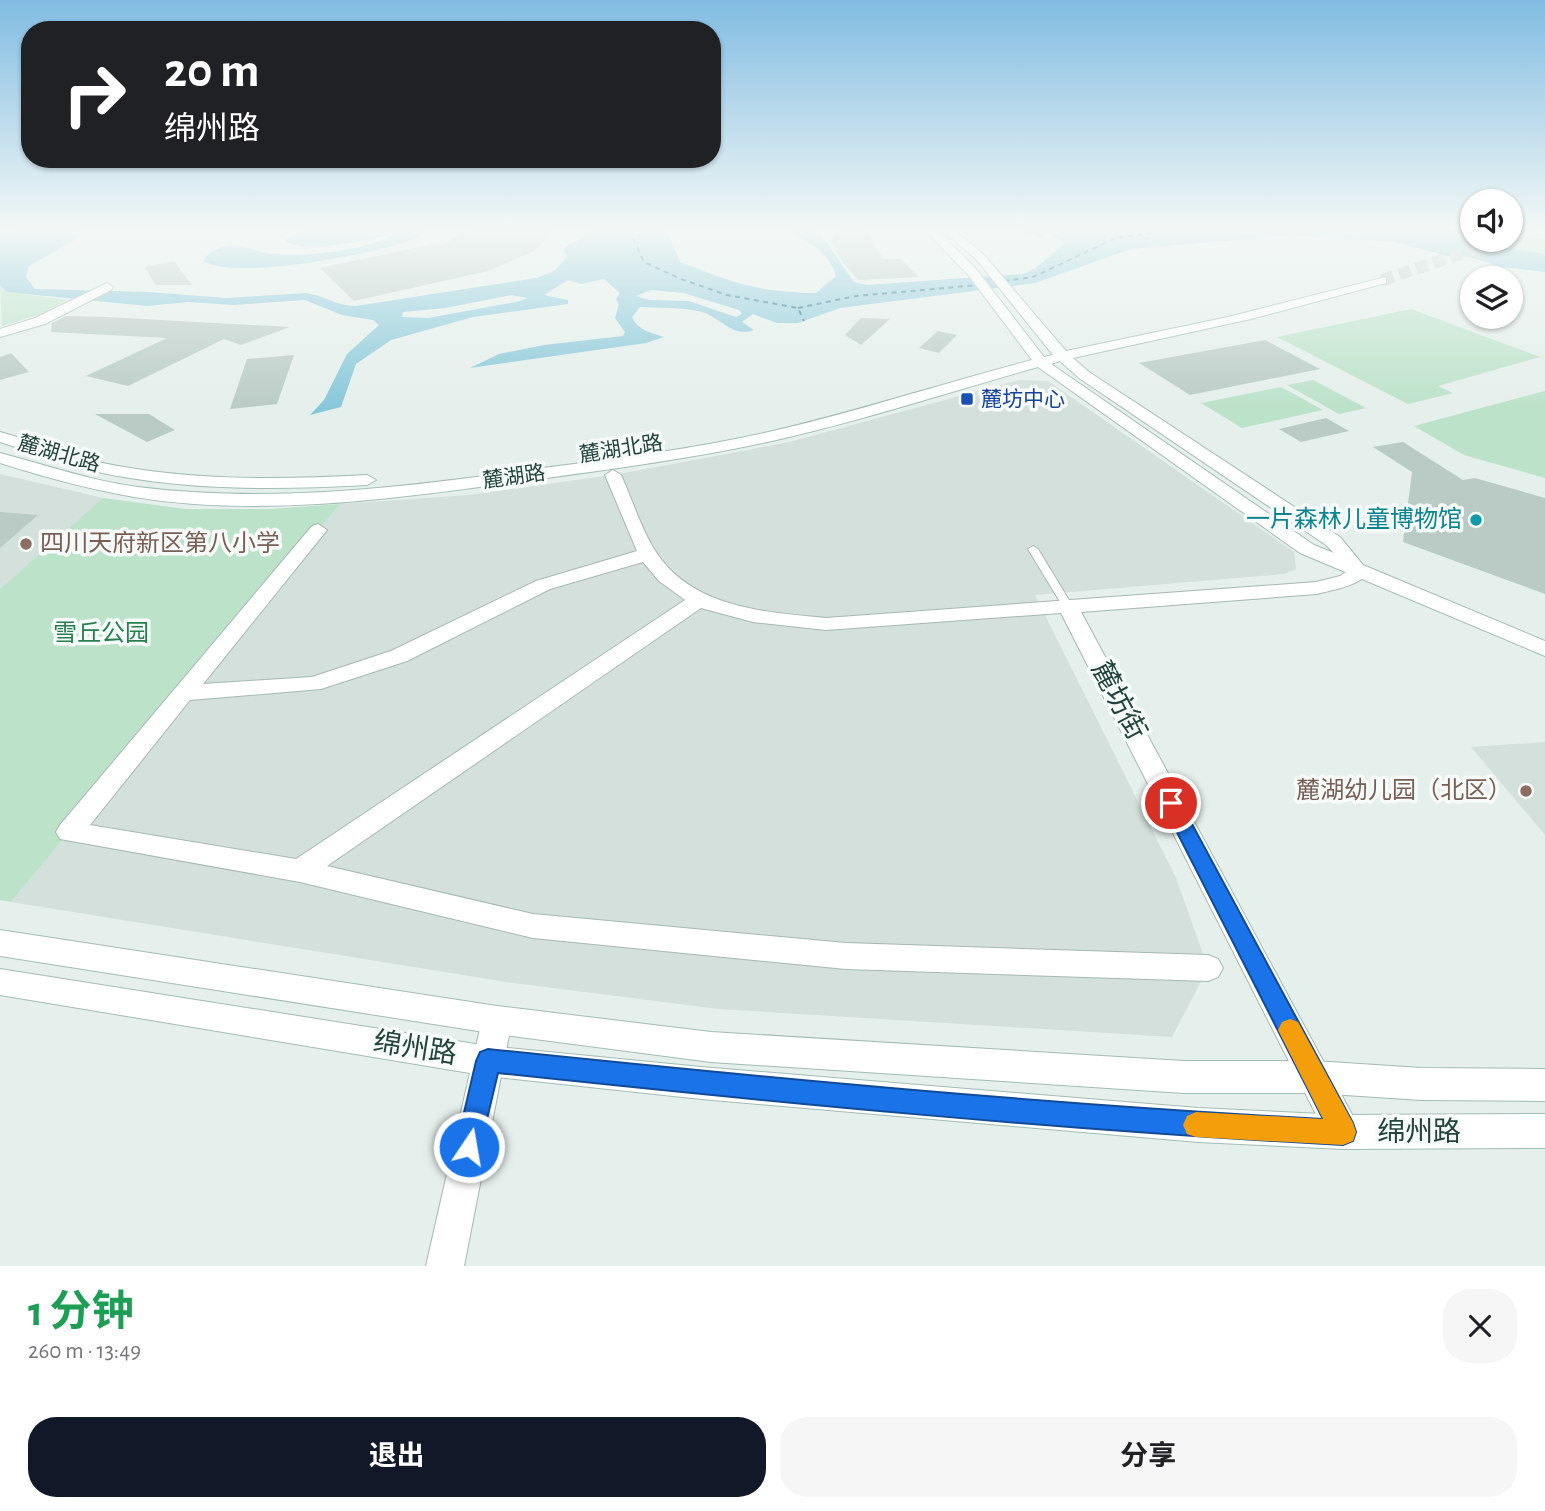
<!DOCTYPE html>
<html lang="zh">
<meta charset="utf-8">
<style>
:root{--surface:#fff;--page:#f6f6f6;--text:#202124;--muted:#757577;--accent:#111827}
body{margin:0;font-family:"Alegreya Sans","Noto Sans SC",sans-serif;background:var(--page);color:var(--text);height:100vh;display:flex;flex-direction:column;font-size:26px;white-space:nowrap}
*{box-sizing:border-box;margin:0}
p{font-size:23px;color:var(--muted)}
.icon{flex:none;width:38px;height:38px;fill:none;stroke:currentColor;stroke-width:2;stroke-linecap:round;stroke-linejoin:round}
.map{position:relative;height:1266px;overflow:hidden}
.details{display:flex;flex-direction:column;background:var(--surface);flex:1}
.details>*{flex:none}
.guide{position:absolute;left:21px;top:21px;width:700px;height:147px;border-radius:28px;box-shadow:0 2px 5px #0004;background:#202124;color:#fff;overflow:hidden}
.tools{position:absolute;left:1460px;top:189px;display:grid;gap:14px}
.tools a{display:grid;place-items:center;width:63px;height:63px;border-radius:50%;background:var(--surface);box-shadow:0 2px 5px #0004;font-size:35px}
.pin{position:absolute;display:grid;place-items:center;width:60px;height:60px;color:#fff;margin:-30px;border:4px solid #fff;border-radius:50%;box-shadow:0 2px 7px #0007}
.me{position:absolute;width:77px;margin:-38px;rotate:12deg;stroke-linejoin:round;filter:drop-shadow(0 0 5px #0008)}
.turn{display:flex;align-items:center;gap:24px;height:147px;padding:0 28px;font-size:32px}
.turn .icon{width:91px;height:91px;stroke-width:2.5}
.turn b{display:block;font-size:49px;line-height:60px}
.round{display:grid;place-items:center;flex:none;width:74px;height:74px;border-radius:28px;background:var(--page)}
.summary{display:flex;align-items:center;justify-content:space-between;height:119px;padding:0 28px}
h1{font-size:42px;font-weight:700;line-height:52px;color:#1e9e55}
.button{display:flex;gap:14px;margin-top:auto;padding:14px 28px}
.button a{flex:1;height:80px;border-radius:28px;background:var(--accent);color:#fff;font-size:28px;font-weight:700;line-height:80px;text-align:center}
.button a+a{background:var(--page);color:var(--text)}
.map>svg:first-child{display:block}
</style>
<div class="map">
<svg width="1545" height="1266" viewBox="0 0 1545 1266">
<rect width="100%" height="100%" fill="#e5efeb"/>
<g fill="#d3e0db">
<path d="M1019 380 1048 381 1294 552 1296 569 1284 574 1035 595 1176 878 1208 968 1172 1037 719 1009 507 982 11 902 340 504 469 495 613 475 748 450 793 441Z"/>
<path d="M0 474 103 498 0 589Z"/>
<path d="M1545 742V835L1471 747Z"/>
</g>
<g fill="#bce2c9">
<path d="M1452 230H1472V240H1510V230H1545V254L1460 240Z"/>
<path d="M0 285 8 292 67 300 41 314 2 326Z"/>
<path d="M1411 309 1540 357 1438 386 1453 393 1408 404 1277 337Z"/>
<path d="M1313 380 1366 408 1339 414 1287 385Z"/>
<path d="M1281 387 1323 410 1242 428 1201 403Z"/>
<path d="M1545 391V478L1464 455 1414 426Z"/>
<path d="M103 498 185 509H271L340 504 11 902 0 900V589Z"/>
</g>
<g fill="#88c7d9" fill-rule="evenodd">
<path d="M12 230H85L73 241 29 266 26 277 35 289 149 292 226 298 306 293C327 296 332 305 356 306L536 278 554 271 567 257 563 250C571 241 582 242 588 230H667L680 262C733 283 758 292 816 293L836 276C829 252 810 244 790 230H818L854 282 867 285 1023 274 1034 269 1062 246 1061 240 1050 234 1039 238 1018 230H1452L1460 240 1545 254V272L1502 267 1469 257 1447 256 1395 242 1291 235 1131 249 1035 283 840 308 798 323H777L753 314 742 322 754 330C733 338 721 318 702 312 683 307 660 308 640 307L632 317C637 330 652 333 664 337L646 343 470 368 499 354 544 345 623 336 625 332 615 318 619 304 616 299 620 293 604 279 581 284 568 280 544 295 568 300V304L473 317 391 340 356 364 341 407 310 415 324 400 347 354 379 325 373 320 342 315 305 300 234 305 188 302 147 306 7 292 0 285V235ZM651 290 684 293 739 310 742 314 736 317 689 301 649 300 636 296ZM511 295 528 298 516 302 428 318 402 317 403 312 445 308Z"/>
<path d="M307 230H434C420 236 407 242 393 246 356 256 236 280 203 261 209 251 219 247 231 246 244 245 260 253 274 254 310 257 360 251 393 235 365 238 310 256 285 241L288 237Z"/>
</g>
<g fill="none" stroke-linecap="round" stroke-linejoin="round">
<g stroke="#156b87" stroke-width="2" stroke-dasharray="5 4.5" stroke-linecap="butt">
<path d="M629 230 644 262 681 279 727 295 798 308 804 321"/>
<path d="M1306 230 1312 233"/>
<path d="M1004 281 1033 277 1116 238 1175 230"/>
<path d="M798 308 856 296 978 285"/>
</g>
</g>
<g fill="#bacbc5">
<path d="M468 230H555L534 251 488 271 354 301 320 268 438 243 442 245Z"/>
<path d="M837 230H865L884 259H901L919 277 858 280 841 260 831 239Z"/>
<path d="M174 261 192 285H155L145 267Z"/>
<path d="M66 316 107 317 290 327 241 345 224 339 128 386 86 376 167 338 51 332 52 323Z"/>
<path d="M861 318 890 319 861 345 845 335Z"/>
<path d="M938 331 957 335 939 353 919 348Z"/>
<path d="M1265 340 1320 369 1190 395 1139 363Z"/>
<path d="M11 353 29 372 0 380V357Z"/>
<path d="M294 355 277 404 230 409 247 359Z"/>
<path d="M95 414H149L175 430 147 442Z"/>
<path d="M1326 418 1349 431 1301 442 1279 429Z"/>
<path d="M1403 442 1463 480 1475 478 1545 498V594L1403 542 1412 472 1373 447Z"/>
<path d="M0 512 38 515 0 548Z"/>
</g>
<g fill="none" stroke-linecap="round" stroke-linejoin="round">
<g stroke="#becdc8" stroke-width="12" stroke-dasharray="12 6" stroke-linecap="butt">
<path d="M1510 238 1541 230"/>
<path d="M1382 280 1503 240"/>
</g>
<g stroke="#a7b8b3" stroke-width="2">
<path id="lane" d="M1033 546 1038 549 1072 605 1071 607H1063L1062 605 1028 549Z"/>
</g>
<g stroke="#a7b8b3" stroke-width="2">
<g id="street">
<path d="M107 283 113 287 111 290 45 324 0 337V329L35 318Z"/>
<path d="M613 470 621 475C632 499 640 526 654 549 690 608 764 612 826 618L1316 582 1340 576 1353 567H1367L1370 571C1357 587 1335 589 1317 594L1081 612 1355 1120 1360 1132 1355 1144 1343 1149 1331 1144 1061 613 826 630 753 622 701 608 327 866 533 914 846 943 1208 955 1218 959 1223 968 1218 977 1208 981 846 969 533 938 300 882 60 839 56 832 60 825 312 526 318 524 327 530 203 684 312 677 391 651 536 581 637 551 605 475ZM643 562 659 581 685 600 296 859 90 825 190 700 321 689 407 661 550 589Z"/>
<path d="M497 1006 508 1010 512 1020 464 1266H426L482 1020 486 1010Z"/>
</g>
</g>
<g stroke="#a2bcb5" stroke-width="2">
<g id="secondary">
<path d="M925 230H937L977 270 1044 357 1053 355 976 259 949 236V232H957L984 255 1066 351 1228 317 1386 277V283L1251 319 1073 358 1089 372 1340 537 1363 565 1545 641V656L1300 553 1038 367C949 392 861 421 772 441 685 460 597 471 509 483 386 500 257 517 134 497 88 489 44 477 0 463V453C46 465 91 481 138 487 274 504 408 487 543 468 621 458 700 448 777 430 863 410 947 382 1032 360L969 276ZM1060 361 1079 378 1326 545 1334 553 1314 545 1051 364Z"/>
<path d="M0 432C31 440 61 454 93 461 183 481 275 480 367 475L376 480 367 485C275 490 183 491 93 471 61 464 31 452 0 442Z"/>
<path d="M0 930 497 1006 711 1032 1184 1061H1315L1421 1068 1545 1069V1101L1421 1100 1315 1093H1184L711 1062 497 1034 0 956Z"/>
<path d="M0 969 488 1046 701 1067 1198 1108 1343 1115 1545 1114V1148L1343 1149 1198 1142 701 1099 488 1076 0 995Z"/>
</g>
</g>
<use href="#lane" fill="#fff" fill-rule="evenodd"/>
<use href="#street" fill="#fff" fill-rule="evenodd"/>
<use href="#secondary" fill="#fff" fill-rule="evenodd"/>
</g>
<linearGradient id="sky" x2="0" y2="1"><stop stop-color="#81bce2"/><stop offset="0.56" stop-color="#f3f8f6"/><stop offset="1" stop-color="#f3f8f6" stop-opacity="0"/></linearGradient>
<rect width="1545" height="408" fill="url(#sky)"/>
<path fill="#1a73e8" stroke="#114b97" stroke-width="2" d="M1171 796 1178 798 1353 1123 1356 1132 1353 1141 1343 1145C1061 1130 779 1103 498 1073L478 1157 469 1160 460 1157 456 1147 476 1061 480 1052 488 1049C766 1078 1044 1104 1323 1119L1162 803 1164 798Z"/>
<path fill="#f59e0b" d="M1290 1019 1298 1022 1353 1123 1356 1132 1353 1141 1343 1145 1196 1137 1187 1134 1183 1125 1187 1116 1196 1112 1323 1119 1278 1030 1282 1022Z"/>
<rect fill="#1a4fb4" stroke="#f6fbf9" stroke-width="2.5" x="960" y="392" width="14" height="14" rx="3.5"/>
<circle fill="#0f9aa8" stroke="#f6fbf9" stroke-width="2.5" cx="1476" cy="520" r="7"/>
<g fill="#8d6e63" stroke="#f6fbf9" stroke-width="2.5">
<circle cx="26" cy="544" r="7"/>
<circle cx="1526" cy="791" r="7"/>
</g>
<g text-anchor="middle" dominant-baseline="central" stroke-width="7" stroke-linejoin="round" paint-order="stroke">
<g font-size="21" fill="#164399" stroke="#f6fbf9" text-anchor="start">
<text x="981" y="399">麓坊中心</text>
</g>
<g font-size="21" fill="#22443d" stroke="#f6fbf9">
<text transform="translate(621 449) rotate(-9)">麓湖北路</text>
<text transform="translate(59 454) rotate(16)">麓湖北路</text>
<text transform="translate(514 477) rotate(-8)">麓湖路</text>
</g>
<g font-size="24" fill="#0d838f" stroke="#f6fbf9" text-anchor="end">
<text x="1462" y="520">一片森林儿童博物馆</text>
</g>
<g font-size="24" fill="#785e54" stroke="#f6fbf9" text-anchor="start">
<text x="40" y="544">四川天府新区第八小学</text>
<text x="1512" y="791" text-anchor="end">麓湖幼儿园（北区）</text>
</g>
<g font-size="24" fill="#277f50" stroke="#f6fbf9">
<text x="101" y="634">雪丘公园</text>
</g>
<g font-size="28" fill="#22443d" stroke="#f6fbf9">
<text transform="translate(1118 701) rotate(62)">麓坊街</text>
<text transform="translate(415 1049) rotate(9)">绵州路</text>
<text x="1419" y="1133">绵州路</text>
</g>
</g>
</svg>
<div class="tools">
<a><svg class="icon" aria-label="sound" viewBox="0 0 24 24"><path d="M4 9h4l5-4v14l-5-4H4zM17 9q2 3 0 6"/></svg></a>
<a><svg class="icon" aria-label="layers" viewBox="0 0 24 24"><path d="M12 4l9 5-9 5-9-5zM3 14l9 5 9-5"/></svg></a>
</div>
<div class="pin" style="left:1171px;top:803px;background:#d93025"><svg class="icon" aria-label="arrive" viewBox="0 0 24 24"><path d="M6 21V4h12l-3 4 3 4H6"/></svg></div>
<svg class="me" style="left:469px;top:1147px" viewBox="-20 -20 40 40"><circle r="17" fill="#1a73e8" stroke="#fff" stroke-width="3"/><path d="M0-11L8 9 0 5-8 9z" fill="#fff"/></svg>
<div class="guide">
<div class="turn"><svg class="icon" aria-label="right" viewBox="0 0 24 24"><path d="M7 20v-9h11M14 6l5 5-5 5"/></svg><div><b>20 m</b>绵州路</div></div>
</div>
</div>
<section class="details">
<div class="summary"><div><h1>1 分钟</h1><p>260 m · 13:49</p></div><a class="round"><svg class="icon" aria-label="close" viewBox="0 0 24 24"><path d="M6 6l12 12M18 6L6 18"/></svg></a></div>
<div class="button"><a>退出</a><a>分享</a></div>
</section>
